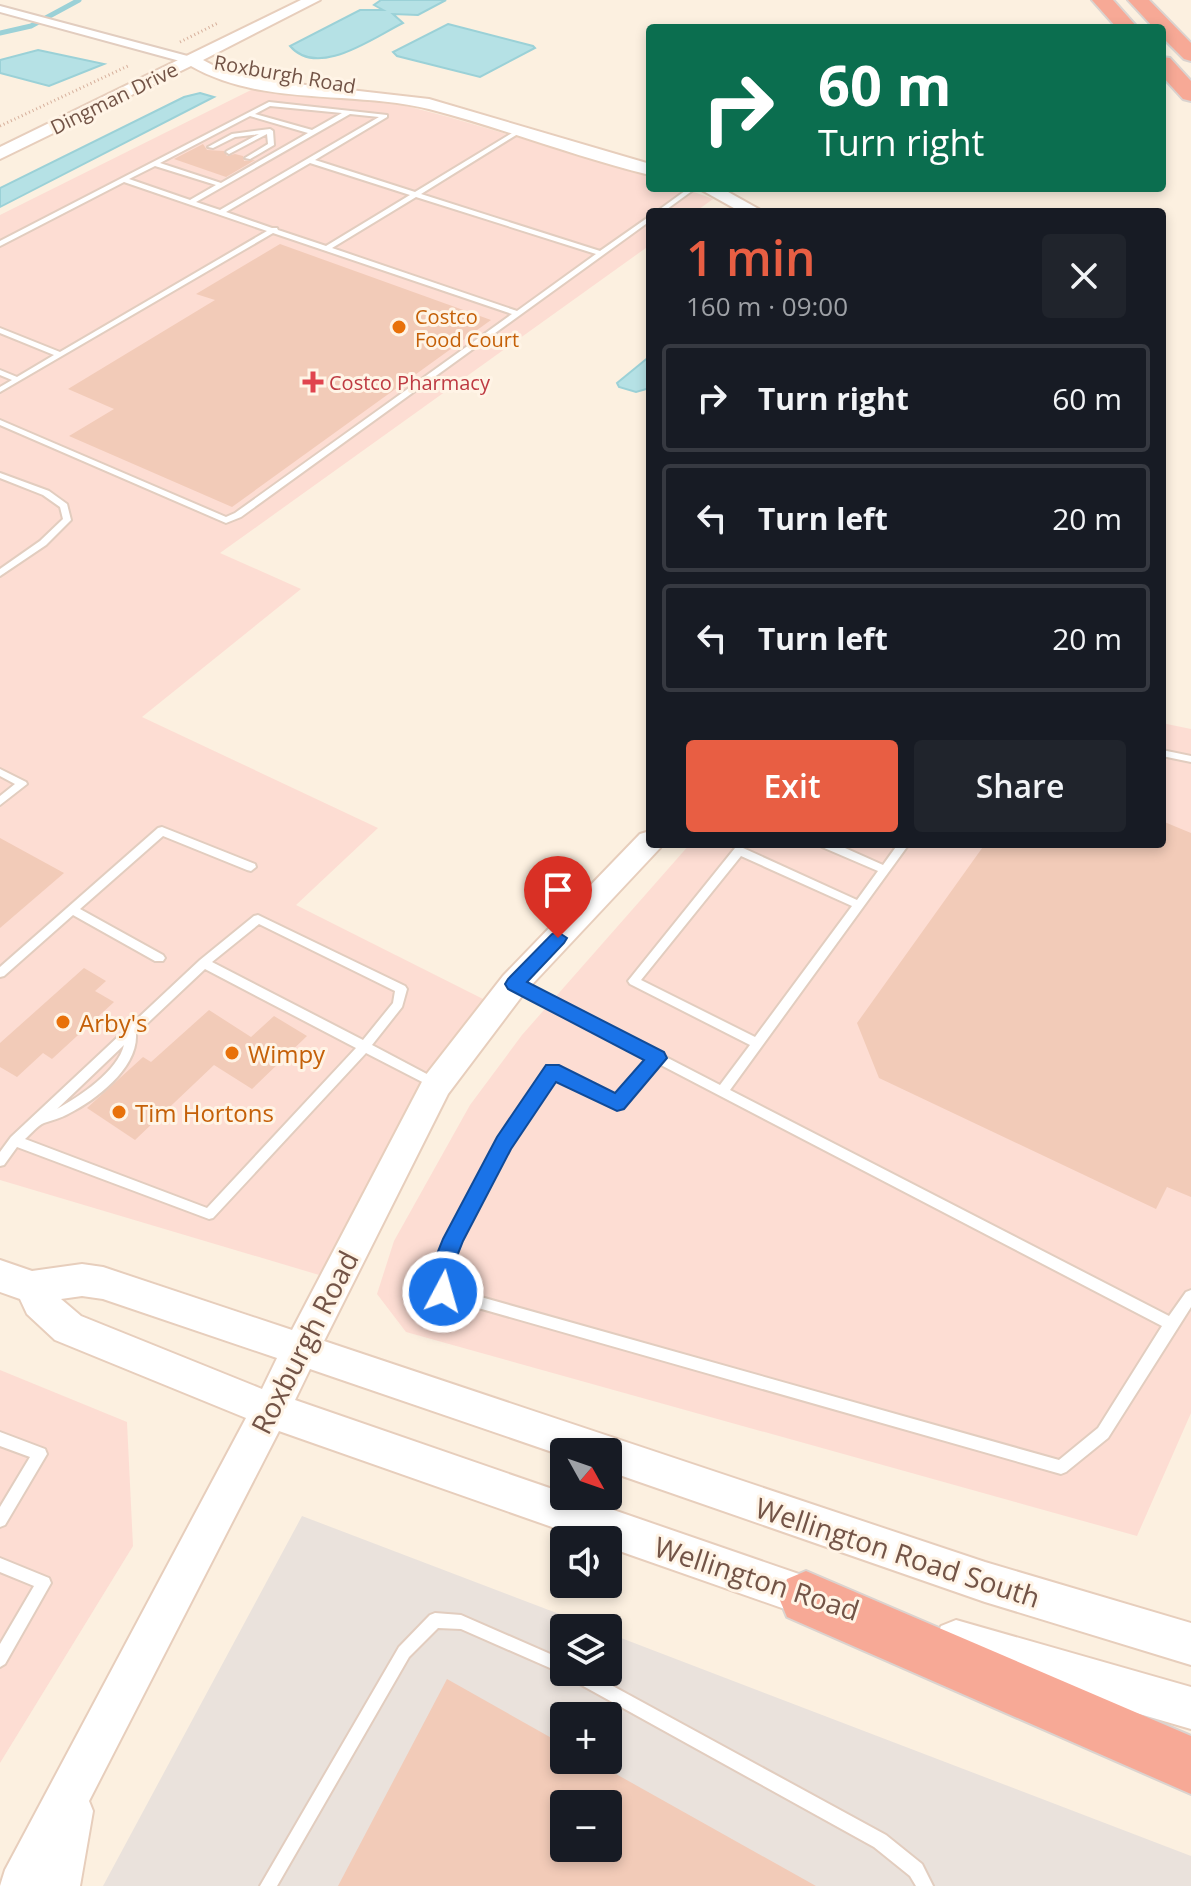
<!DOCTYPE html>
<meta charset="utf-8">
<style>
:root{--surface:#171b24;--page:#20242c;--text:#f1f3f6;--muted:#9ea1a6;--line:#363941;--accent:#e85e43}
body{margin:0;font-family:"Open Sans",sans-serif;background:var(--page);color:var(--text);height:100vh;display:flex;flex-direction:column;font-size:30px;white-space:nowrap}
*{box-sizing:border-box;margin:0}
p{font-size:26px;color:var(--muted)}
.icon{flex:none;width:44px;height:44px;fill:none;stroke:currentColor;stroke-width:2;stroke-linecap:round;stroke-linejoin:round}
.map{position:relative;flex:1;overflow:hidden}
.details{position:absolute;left:646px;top:208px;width:520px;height:640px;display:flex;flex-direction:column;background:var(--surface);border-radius:8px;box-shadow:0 4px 12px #0003}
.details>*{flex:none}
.banner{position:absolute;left:646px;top:24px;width:520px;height:168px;border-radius:8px;box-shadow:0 4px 12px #0003;background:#0b6e4f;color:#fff;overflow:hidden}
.needle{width:52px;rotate:130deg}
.fabs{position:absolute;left:550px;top:1438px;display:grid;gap:16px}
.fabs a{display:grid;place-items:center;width:72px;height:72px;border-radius:8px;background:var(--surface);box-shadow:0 4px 12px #0003;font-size:40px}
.pin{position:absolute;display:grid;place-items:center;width:68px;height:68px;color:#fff;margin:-82px -34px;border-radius:50% 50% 50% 0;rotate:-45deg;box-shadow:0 0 8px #0007}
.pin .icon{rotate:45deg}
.me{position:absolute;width:88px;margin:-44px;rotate:6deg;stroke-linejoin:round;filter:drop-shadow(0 0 6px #0008)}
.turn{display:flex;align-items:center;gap:28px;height:168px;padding:0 40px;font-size:36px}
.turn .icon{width:104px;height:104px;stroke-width:2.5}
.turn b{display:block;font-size:56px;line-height:68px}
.round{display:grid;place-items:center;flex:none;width:84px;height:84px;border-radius:8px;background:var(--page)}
.headline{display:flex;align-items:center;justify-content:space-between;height:136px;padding:0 40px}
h1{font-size:48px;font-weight:600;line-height:60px;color:var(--accent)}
.primary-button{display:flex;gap:16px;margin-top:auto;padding:16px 40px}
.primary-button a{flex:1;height:92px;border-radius:8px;background:var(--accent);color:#fff;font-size:32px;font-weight:600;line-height:92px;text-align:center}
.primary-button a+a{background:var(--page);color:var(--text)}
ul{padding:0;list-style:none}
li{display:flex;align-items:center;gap:24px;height:108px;margin:0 16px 12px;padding:0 24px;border:4px solid var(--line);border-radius:8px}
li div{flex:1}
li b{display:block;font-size:30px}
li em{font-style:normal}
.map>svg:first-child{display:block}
</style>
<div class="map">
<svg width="1191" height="1886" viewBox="0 0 1191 1886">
<rect width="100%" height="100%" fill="#fcf0e0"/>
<g fill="#fdddd3">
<path d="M257 87 395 103 445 116 650 176V188H683L713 199 695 212H650V245L220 553 301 589 142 717 378 828 296 905 497 1006 336 1280 0 1180V215Z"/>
<path d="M1162 723 1191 729V1413L1137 1536 406 1332 377 1294 394 1241 470 1105 522 1035 690 844H1162Z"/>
<path d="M0 1370 127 1422 133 1546 0 1763Z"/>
</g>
<path fill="#eae2dc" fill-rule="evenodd" d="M302 1516 596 1628H564V1672H608V1633L1191 1856V1886H103ZM564 1716H608V1760H564ZM564 1804H608V1848H564Z"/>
<g fill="#b5e1e5" stroke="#9bd1d7" stroke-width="2">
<path d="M381 0H446L418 15 393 14 403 23C374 37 318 79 290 46L360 10H383L374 5Z"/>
<path d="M448 24 533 46 535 48 480 77 397 56 393 52Z"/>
<path d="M38 50 104 64 49 86 0 73V60Z"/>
<path d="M200 93 214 97 0 207V188L184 97Z"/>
<path d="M650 356V388L636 392 619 387 617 383Z"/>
</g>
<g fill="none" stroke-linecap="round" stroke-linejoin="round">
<path stroke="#9bd1d7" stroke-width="5" d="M0 33 31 26 79 0"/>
</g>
<g fill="#f2cbb8" fill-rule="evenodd">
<path d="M203 144 207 150 224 151 227 156 235 154 243 156 244 161 255 160 226 177 174 159Z"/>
<path d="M280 244 491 320 232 507 69 436 114 409 68 389 215 300 196 294Z"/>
<path d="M1162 821 1191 833V1197L1167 1187 1156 1209 879 1078 857 1023 985 844H1162Z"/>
<path d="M0 838 64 873 0 928Z"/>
<path d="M84 968 106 981 95 991 114 1002 52 1059 43 1053 17 1077 0 1067V1043Z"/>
<path d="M209 1010 251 1037 274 1016 307 1036 252 1089 214 1065 135 1140 87 1108 143 1057 151 1062Z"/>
<path d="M447 1679 564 1745V1760H591L816 1886H338ZM564 1804H608V1848H564Z"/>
</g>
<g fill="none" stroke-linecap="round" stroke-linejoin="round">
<g stroke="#e2cdbf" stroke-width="4">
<g id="lane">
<path d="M269 102 387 115V117L315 160 415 192 517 130H521V132L421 194 600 251 650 216V221L241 517 226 523 0 425V420L226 517 235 513 512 314 273 233 0 392V387L12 380 0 375V370L17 377 54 355 0 333V328L60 352 267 231 124 182 2 245 0 246V241ZM270 106 342 113 312 130 255 114ZM350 114 379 117 220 210 196 202ZM250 116 308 133 221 183 160 163ZM310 163 410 195 326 246 278 230 277 228H272L226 212ZM155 166 216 185 190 200 129 179ZM416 197 596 254 517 311 332 248Z"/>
<path d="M270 129 273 131 274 145 250 159 245 158 268 144 267 134 229 154 226 152 227 151 259 134 235 137 213 148 208 147 232 134Z"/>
<path d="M689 188H696L663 212H656Z"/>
<path d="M0 473 49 491 67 504 71 520 46 545 0 576V569L40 541 63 519 60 507 43 495 0 478Z"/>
<path d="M1162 750 1191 756V762L1162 756Z"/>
<path d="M0 769 26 782 27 784 0 805V796L15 784 0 776Z"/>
<path d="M162 827 255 864 256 867 251 871 247 870 163 836 80 909 163 955 165 958 163 961H155L73 915 4 976 0 977V967L158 828Z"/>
<path d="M821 844H836L883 865 898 844H909L730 1090 1169 1316 1186 1292 1191 1290V1307L1108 1438 1066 1472 1061 1474 443 1298 438 1296 434 1274 448 1235 500 1139 548 1068 552 1066 556 1068 615 1097 650 1059 511 987 509 984 511 981H519L720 1085 750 1045 630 984 628 981 735 848H743L857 900 878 871 822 847ZM741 856 852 906 755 1037 641 980ZM659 1064 1162 1326 1098 1428 1059 1460 449 1288 446 1274 459 1240 508 1147 554 1077 617 1108 621 1106Z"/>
<path d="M258 915 405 986 407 989 402 1007 372 1045 440 1081 442 1084 440 1087 436 1089 432 1087 366 1053 213 1218 209 1219 17 1147 4 1165 0 1166V1152L11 1137 200 960 254 916ZM259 924 395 991 393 1003 363 1040 212 962ZM205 969 356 1048 207 1208 25 1139C31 1134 37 1126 44 1123 52 1120 61 1118 68 1114 96 1100 138 1068 136 1034ZM124 1045C118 1071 79 1097 57 1109Z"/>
<path d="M0 1432 45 1449 47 1454 5 1525 0 1527V1507L30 1457 0 1446Z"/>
<path d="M0 1558 49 1578 51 1583 5 1664 0 1667V1644L34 1586 0 1572Z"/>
<path d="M435 1613 461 1615 564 1660V1672H587L886 1835 922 1864 933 1886H916L910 1876 874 1847 567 1677 566 1675 461 1629 438 1628 409 1657 277 1886H260L399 1647 430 1615Z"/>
</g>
</g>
<g stroke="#e2cdbf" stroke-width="4">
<path id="street" d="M0 6 195 58 197 60 191 64 0 12Z"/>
</g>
<g stroke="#e7cebc" stroke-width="4">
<g id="secondary">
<path d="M301 0H320L203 60 218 68 271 81 429 99 650 164V175C575 157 503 128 429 109 351 90 263 107 191 66L0 159V147Z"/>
<path d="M698 188H721L764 212H741Z"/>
<path d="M650 831V844H662L660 848 525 992 448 1094 324 1341 985 1562 1191 1623V1665L985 1602 608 1471V1452H564V1456L310 1369 295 1400 564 1493V1496H573L822 1582 836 1588 842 1602 836 1616 822 1622 608 1547V1540H589L279 1431 89 1801 93 1811 80 1886H0L5 1870 246 1418 55 1340 27 1314 20 1299 0 1292V1260L32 1271 82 1264 103 1267 292 1330 425 1076 503 976 640 834ZM82 1296 103 1299 277 1358 262 1389 81 1316 61 1299Z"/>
<path d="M956 1620 1191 1687V1729L941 1656 935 1641 941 1626Z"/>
</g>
</g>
<g stroke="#dbd3cf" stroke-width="4">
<g id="highway">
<path d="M1092 0H1113L1138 28H1117Z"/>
<path d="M1128 0H1149L1191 43V61L1184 59 1162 37V28H1154Z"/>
<path d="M1162 57 1170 58 1191 81V101L1183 99 1162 76Z"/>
<path d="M806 1571 1191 1736V1794L787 1617 779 1598 787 1579Z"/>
</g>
</g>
<g stroke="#d6af9b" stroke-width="3" stroke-dasharray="1 3" stroke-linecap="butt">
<path d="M180 42 218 23"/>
<path d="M0 126 130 65"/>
</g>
<use href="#lane" fill="#fff" fill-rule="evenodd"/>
<use href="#street" fill="#fff" fill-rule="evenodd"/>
<use href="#secondary" fill="#fff" fill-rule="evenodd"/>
<use href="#highway" fill="#f7a996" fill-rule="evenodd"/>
</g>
<path fill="#1a73e8" stroke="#114b97" stroke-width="2" d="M558 932 567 938 564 943 527 982 664 1052 667 1058 624 1109 617 1111 556 1082 511 1149 463 1241 450 1274 454 1292 451 1299 443 1302 436 1299 429 1274 443 1239 497 1137 546 1065H559L615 1093 644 1060 508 989 505 984 508 979 552 934Z"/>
<g fill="#e8710a" stroke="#fff4e6" stroke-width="3">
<circle cx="399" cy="327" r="8"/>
<circle cx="63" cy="1022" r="8"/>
<circle cx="232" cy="1053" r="8"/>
<circle cx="119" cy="1112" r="8"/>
</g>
<path fill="#e0444e" stroke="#fff4e6" stroke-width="3" d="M309 370h8v8h8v8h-8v8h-8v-8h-8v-8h8z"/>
<g text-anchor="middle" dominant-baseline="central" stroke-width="6" stroke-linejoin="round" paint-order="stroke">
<g font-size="20" fill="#735447" stroke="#fff4e6">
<text transform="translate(285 74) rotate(10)">Roxburgh Road</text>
<text transform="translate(114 98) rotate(-26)">Dingman Drive</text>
</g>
<g font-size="20" fill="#c56008" stroke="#fff4e6" text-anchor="start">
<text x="415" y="316">Costco<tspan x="415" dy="23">Food Court</tspan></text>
</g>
<g font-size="20" fill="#be3a42" stroke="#fff4e6" text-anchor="start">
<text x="329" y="382">Costco Pharmacy</text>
</g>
<g font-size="24" fill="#c56008" stroke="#fff4e6" text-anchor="start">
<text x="79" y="1022">Arby's</text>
<text x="248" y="1053">Wimpy</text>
<text x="135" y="1112">Tim Hortons</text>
</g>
<g font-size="28" fill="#735447" stroke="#fff4e6">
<text transform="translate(304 1342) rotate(-63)">Roxburgh Road</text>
<text transform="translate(898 1552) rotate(18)">Wellington Road South</text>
<text transform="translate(757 1578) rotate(18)">Wellington Road</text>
</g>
</g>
</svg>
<div class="fabs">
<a><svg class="needle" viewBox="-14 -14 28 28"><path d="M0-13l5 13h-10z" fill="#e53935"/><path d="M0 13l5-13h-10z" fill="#9ea1a6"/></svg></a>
<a><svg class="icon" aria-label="sound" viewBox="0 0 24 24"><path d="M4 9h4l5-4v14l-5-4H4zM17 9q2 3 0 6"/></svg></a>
<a><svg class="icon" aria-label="layers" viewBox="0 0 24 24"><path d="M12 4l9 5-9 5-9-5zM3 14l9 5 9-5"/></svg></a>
<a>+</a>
<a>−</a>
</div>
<div class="pin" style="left:558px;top:938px;background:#d93025"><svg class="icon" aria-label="arrive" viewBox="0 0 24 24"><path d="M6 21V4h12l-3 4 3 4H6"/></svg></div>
<svg class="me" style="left:443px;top:1292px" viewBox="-20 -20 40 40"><circle r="17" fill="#1a73e8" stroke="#fff" stroke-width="3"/><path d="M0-11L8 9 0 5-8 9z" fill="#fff"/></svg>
<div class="banner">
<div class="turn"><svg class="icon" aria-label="right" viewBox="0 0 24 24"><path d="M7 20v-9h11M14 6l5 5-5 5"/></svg><div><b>60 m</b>Turn right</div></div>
</div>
<section class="details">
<div class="headline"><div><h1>1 min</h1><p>160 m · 09:00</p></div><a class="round"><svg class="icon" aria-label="close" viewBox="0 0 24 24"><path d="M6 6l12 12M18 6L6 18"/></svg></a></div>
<ul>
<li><svg class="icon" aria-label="right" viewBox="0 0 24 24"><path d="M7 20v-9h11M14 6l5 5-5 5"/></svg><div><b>Turn right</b></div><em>60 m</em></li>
<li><svg class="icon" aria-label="left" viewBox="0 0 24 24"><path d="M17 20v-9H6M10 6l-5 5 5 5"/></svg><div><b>Turn left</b></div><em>20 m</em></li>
<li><svg class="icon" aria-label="left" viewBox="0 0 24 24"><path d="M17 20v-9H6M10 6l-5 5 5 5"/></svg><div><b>Turn left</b></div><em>20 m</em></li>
</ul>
<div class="primary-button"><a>Exit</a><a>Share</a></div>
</section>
</div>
